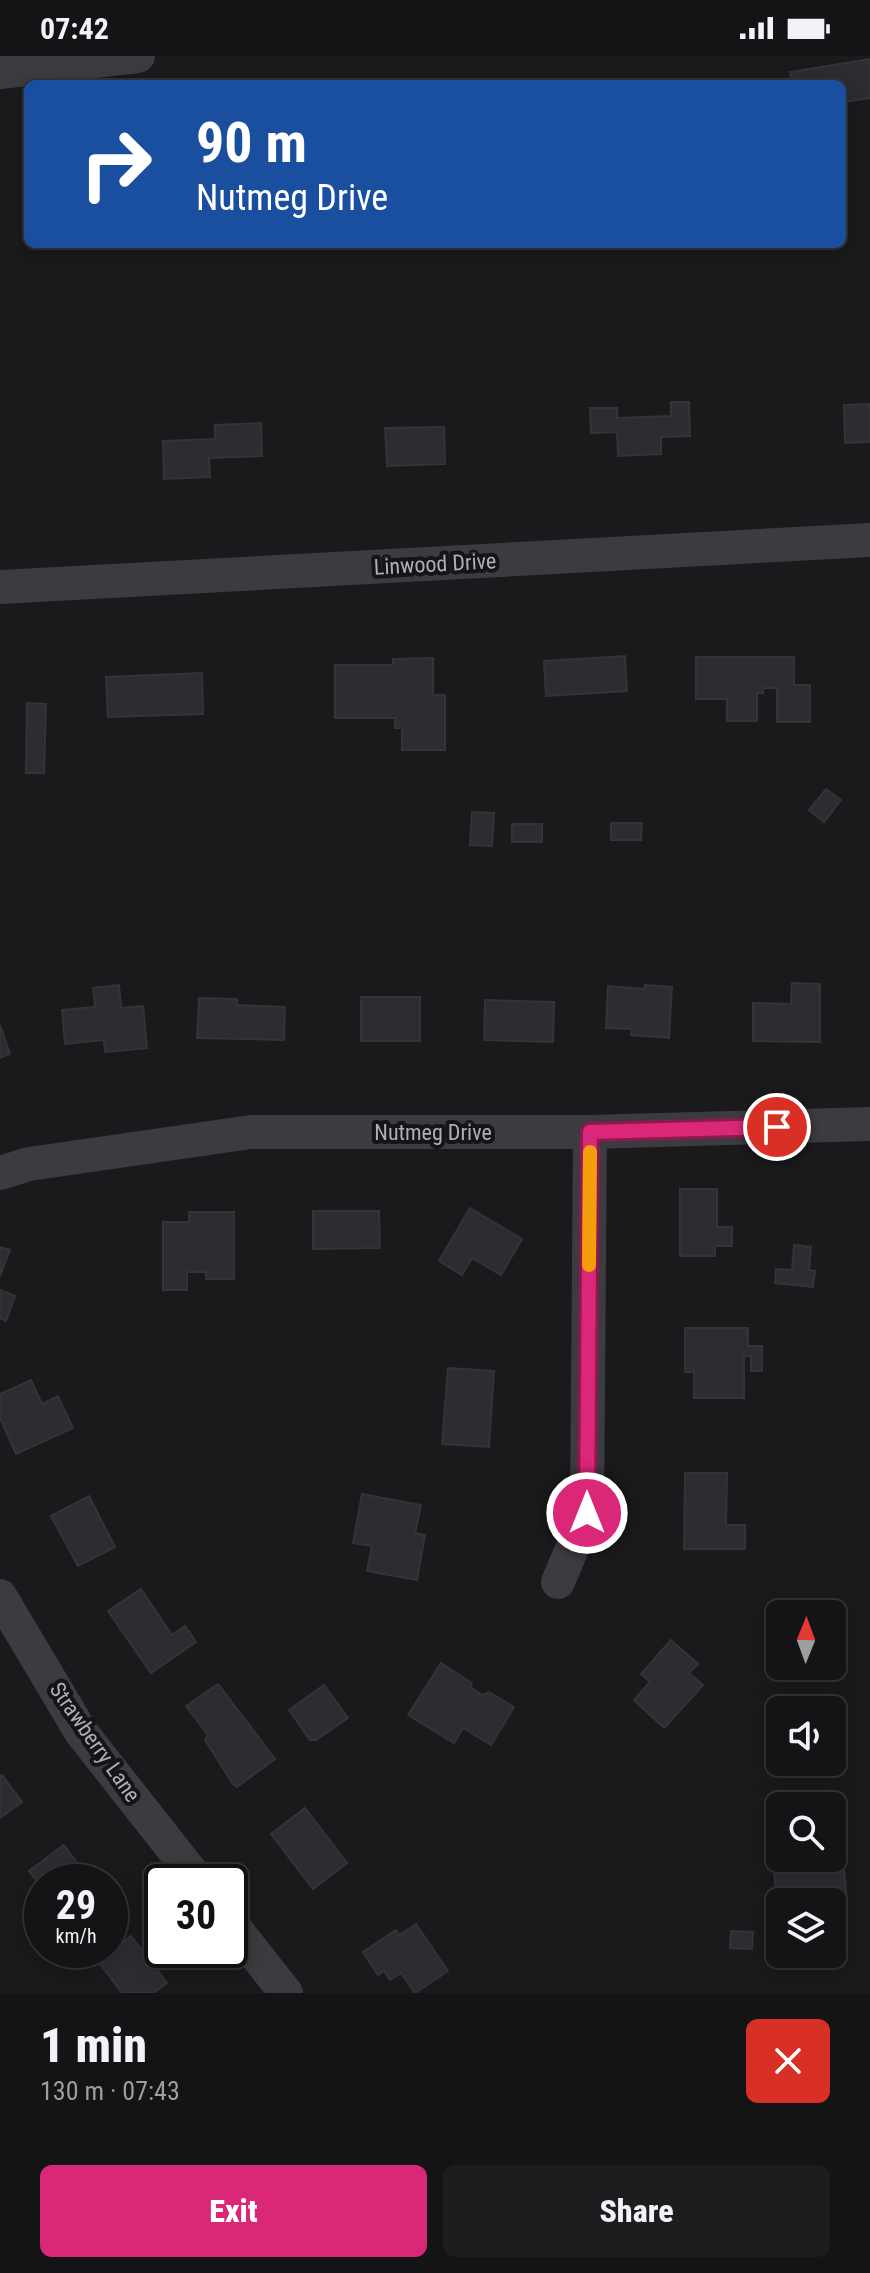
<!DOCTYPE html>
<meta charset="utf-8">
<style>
:root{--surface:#141315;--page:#1d1c1e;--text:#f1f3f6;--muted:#9d9ea0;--line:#333234;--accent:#db2777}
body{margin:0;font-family:"Roboto Condensed",sans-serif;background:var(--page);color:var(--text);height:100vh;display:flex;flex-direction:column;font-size:30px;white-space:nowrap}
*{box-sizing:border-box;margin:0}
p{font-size:26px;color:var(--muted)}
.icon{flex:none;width:44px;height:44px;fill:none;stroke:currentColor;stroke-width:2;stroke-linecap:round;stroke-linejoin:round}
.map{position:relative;height:1937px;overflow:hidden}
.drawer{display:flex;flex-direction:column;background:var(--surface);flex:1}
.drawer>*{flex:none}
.hud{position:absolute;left:24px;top:24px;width:822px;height:168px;border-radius:12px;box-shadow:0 4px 20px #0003,0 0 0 2px var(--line);background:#1a4fa0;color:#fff;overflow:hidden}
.needle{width:52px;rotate:1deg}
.buttons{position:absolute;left:766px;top:1544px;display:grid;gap:16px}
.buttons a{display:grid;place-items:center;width:80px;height:80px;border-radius:12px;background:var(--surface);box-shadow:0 4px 20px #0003,0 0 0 2px var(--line);font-size:40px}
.speed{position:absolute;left:24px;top:1808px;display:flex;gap:16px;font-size:40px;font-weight:700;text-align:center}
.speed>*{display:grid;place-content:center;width:104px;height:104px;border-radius:50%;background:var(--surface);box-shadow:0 4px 20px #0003,0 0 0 2px var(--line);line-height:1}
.speed small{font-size:20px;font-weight:400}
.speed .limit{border:4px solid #111;border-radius:12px;background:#fff;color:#111}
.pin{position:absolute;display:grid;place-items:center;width:68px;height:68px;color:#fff;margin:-34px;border:4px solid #fff;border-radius:50%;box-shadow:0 2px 8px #0007}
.me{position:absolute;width:88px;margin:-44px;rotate:0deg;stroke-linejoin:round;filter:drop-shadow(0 0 6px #0008)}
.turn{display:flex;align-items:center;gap:28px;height:168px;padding:0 40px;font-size:36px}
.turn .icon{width:104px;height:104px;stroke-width:2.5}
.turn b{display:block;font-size:56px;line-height:68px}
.round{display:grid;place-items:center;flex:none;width:84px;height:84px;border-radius:12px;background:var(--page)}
.headline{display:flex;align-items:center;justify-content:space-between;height:136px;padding:0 40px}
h1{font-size:48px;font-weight:800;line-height:60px}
.action{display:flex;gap:16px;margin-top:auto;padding:16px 40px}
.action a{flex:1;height:92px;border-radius:12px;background:var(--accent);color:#fff;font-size:32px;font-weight:800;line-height:92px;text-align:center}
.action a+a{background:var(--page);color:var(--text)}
.status{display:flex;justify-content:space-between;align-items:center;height:56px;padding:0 40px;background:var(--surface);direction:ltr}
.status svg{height:22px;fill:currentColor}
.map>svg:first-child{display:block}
</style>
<div class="status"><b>07:42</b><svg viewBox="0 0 49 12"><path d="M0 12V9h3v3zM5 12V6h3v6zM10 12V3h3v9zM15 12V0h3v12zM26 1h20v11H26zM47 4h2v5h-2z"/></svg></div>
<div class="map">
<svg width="870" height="1937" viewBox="0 0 870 1937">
<rect width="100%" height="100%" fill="#1a191c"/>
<g fill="#2d2c30" stroke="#343437" stroke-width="2">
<path d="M870 3V42L844 46 847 65 842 66V28H792L790 16Z"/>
<path d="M671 346H689L690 380 661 381V398L618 400 617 376 591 377 590 352H617V362L671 360Z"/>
<path d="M870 348V386L845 387 844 349Z"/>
<path d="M261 367 262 400 209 402 210 421 164 423 163 385 215 383V369Z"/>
<path d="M444 371 445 408 387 410 385 372Z"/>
<path d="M625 600 627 635 546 640 544 605Z"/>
<path d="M696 601H794V629H810V666H777V632H763V637H757V665H727V643H696Z"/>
<path d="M433 602V639H445V694H402V672H395V662H335V609H393V603Z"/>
<path d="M202 617 203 658 108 661 106 621Z"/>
<path d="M27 647 46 648 44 717H26Z"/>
<path d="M826 733 841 744 824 766 809 754Z"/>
<path d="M472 756 494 757 492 790 470 789Z"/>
<path d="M611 767H642L641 784H611Z"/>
<rect x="512" y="768" width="30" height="18"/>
<path d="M792 927 820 928V986L753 985V947L791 948Z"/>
<path d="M119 929 121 952 143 950 147 992 105 996 104 984 65 988 62 954 95 951 93 932Z"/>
<path d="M645 929 672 931 669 982 631 979 632 973 606 972 608 930 644 933Z"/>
<rect x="361" y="941" width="59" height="44"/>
<path d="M199 942 237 943V949L285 951 284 984 197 982Z"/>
<path d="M485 944 554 946 553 986 484 984Z"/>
<path d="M0 969 10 998 0 1002Z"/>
<path d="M680 1133H717V1171H732V1190H715V1200H680Z"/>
<path d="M470 1152 522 1183 501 1219 472 1202 462 1219 439 1205Z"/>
<path d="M313 1155H379L380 1192 313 1193Z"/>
<path d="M189 1156H234V1223H206V1216H187V1234H163V1166H189Z"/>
<path d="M794 1189 811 1191 809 1214 815 1215 813 1231 775 1227 776 1213 792 1214Z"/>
<path d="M0 1191 10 1194 0 1220Z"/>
<path d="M0 1234 15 1240 6 1265 0 1262Z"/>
<path d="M685 1272H748V1290H762V1315H751V1300H744V1342H694V1316H685Z"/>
<path d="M448 1312 494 1315 489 1391 442 1388Z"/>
<path d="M31 1324 42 1348 58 1340 73 1372 16 1398 0 1362V1338Z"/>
<path d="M685 1417H727L726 1469H745V1493H684Z"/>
<path d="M362 1438 421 1449 415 1477 425 1479 417 1524 367 1515 372 1490 353 1487Z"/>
<path d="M89 1440 115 1491 78 1510 51 1460Z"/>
<path d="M141 1533 172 1579 185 1570 196 1586 151 1617 108 1555Z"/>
<path d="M671 1584 698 1608 689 1617 703 1629 664 1672 634 1644 650 1626 641 1618Z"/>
<path d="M441 1607 472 1627 470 1631 482 1639 489 1636 514 1651 491 1689 463 1672 454 1687 408 1659Z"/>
<path d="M218 1628 275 1703 237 1731 233 1728 205 1684 208 1679 186 1650Z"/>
<path d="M324 1629 348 1662 316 1684H310L289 1654Z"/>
<path d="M2 1719 22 1746 0 1762V1721Z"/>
<path d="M305 1752 347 1807 313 1833 271 1778Z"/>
<path d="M64 1789 91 1826H42V1833L29 1815Z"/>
<path d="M832 1794H835V1804L843 1803 847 1845 780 1846V1851H777L774 1815 786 1814 785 1802H832Z"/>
<path d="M416 1868 448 1915 415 1937 401 1917 390 1924 384 1915 378 1919 363 1896 396 1874 399 1879Z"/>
<path d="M731 1875 753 1876 752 1893 730 1892Z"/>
<path d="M131 1880 167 1927 153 1937H122L98 1905Z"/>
</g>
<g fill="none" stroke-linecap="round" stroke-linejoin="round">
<g stroke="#3b3b40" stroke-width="34">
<path d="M0 16 138 0"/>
<path d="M0 531 870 484"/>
<path d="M0 1117 29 1108 251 1076H590L870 1068"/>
<path d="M558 1526 587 1457 590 1076"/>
<path d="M0 1540 81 1676 199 1826"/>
<path d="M230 1866 286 1937"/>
</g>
</g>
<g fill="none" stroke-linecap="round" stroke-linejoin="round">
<g stroke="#8e194d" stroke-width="20">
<path id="route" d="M587 1457 590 1076 777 1071"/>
</g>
<use href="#route" stroke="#db2777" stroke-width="14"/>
<path stroke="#f59e0b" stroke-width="14" d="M589 1209 590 1096"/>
</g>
<g text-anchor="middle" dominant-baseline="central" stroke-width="8" stroke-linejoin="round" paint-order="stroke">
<g font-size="22" fill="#acb0bb" stroke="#151417">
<text transform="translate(435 508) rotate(-3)">Linwood Drive</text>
<text x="433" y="1076">Nutmeg Drive</text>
<text transform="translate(95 1686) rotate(55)">Strawberry Lane</text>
</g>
</g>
</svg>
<div class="buttons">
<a><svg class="needle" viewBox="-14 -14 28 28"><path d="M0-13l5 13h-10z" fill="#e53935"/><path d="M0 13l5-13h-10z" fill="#9d9ea0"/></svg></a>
<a><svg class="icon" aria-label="sound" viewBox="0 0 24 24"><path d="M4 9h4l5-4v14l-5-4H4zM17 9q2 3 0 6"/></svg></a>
<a><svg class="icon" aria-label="search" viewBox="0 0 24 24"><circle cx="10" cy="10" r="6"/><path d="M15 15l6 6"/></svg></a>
<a><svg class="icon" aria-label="layers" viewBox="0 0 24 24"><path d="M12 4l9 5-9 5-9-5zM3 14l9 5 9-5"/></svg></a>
</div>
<div class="speed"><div>29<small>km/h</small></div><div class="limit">30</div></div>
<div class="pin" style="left:777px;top:1071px;background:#d93025"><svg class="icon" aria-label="arrive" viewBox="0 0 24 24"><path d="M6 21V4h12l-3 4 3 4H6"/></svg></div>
<svg class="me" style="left:587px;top:1457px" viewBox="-20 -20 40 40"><circle r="17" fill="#db2777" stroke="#fff" stroke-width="3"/><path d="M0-11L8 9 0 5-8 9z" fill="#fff"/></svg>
<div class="hud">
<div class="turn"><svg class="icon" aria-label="right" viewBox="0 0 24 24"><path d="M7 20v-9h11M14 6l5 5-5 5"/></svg><div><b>90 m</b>Nutmeg Drive</div></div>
</div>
</div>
<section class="drawer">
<div class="headline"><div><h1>1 min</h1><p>130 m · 07:43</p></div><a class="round" style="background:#d93025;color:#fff"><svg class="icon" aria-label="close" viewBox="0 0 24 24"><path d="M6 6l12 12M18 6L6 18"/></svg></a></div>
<div class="action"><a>Exit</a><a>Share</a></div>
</section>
